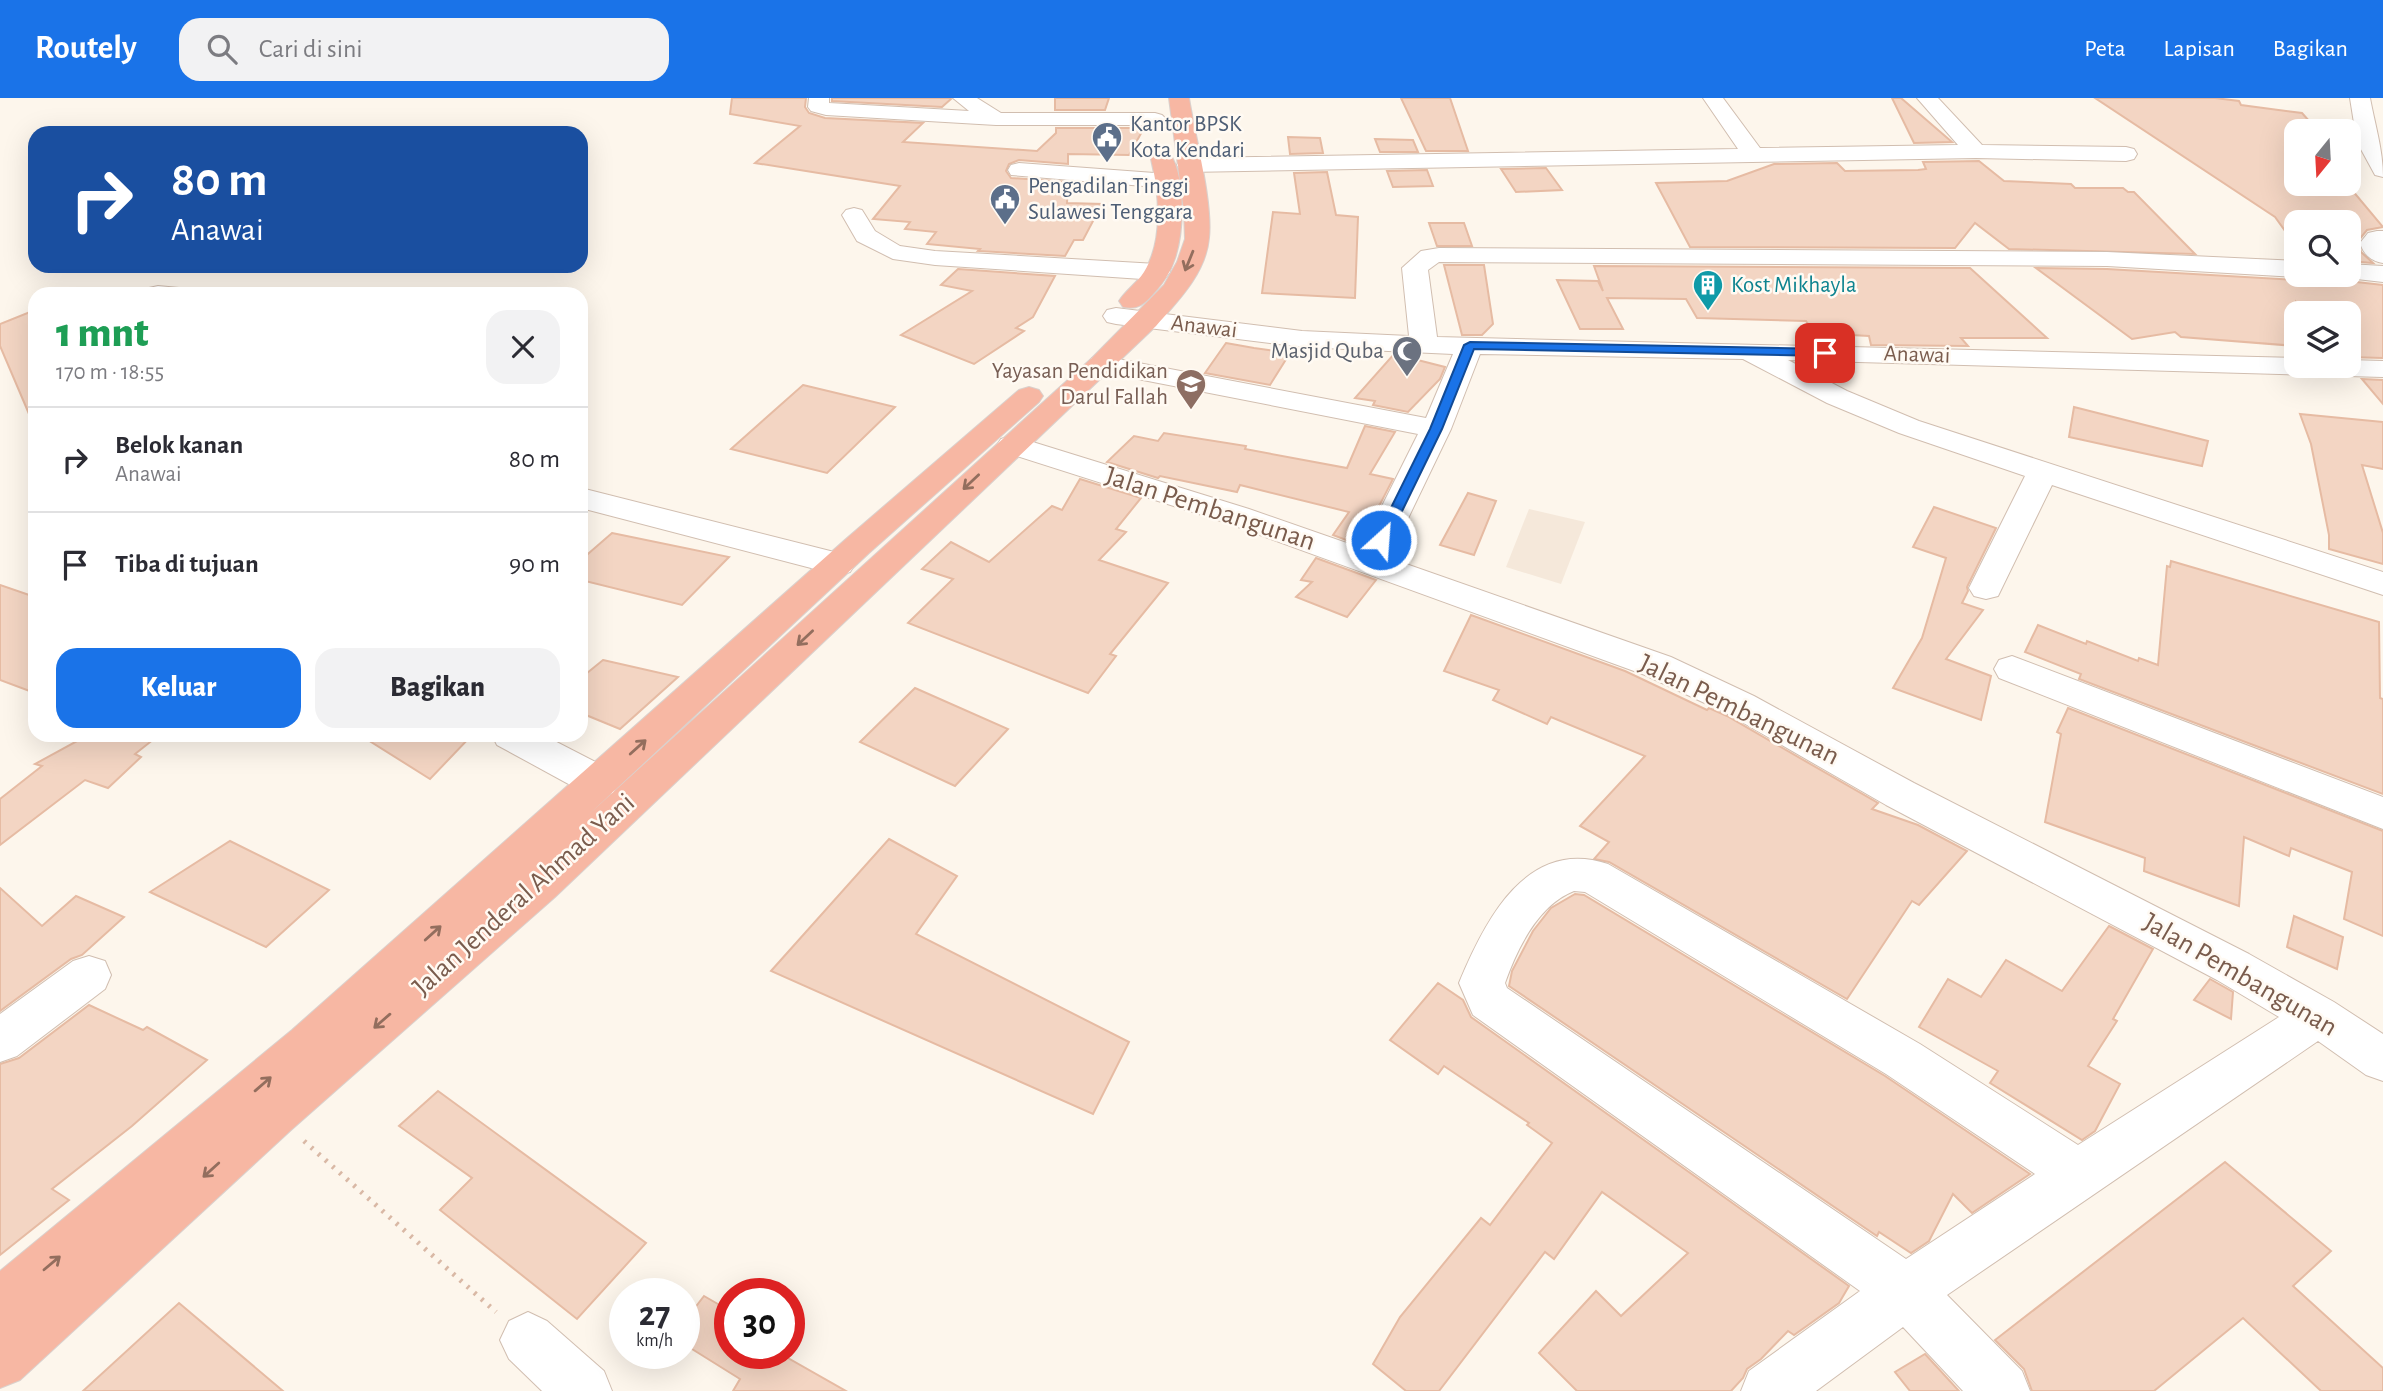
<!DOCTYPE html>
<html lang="id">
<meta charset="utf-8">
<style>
:root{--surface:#fff;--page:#f2f2f3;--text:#2b2b33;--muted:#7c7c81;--line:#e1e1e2;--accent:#1a73e8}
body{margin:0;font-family:"Alegreya Sans",sans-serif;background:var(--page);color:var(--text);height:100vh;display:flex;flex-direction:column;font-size:26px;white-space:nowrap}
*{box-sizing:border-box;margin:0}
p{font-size:23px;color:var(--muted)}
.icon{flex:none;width:38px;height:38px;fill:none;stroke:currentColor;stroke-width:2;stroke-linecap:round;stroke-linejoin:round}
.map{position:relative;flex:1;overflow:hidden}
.drawer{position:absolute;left:28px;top:189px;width:560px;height:455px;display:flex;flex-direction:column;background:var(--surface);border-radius:21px;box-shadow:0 7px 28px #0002}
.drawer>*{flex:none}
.hud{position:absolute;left:28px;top:28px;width:560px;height:147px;border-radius:21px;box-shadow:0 7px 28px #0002;background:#1a4fa0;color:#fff;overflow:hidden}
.needle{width:46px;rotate:198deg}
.buttons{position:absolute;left:2284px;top:21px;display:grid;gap:14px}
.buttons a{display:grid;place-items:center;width:77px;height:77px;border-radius:14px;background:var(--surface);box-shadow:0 7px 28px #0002;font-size:35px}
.speed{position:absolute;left:609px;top:1180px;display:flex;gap:14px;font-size:35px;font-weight:700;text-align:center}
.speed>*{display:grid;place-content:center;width:91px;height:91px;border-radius:50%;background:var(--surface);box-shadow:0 7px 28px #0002;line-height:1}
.speed small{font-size:18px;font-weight:400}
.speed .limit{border:10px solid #d22;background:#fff;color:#111}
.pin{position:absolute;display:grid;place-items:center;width:60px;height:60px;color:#fff;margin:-30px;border-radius:14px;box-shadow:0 4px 10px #0006}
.me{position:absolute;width:77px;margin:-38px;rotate:26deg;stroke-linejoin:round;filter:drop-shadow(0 0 5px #0008)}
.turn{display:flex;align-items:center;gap:24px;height:147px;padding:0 28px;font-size:32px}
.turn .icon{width:91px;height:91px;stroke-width:2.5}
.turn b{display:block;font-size:49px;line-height:60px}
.round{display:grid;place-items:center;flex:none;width:74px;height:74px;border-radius:21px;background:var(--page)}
.summary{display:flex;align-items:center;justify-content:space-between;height:119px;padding:0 28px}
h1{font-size:42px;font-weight:800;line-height:52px;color:#1e9e55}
.button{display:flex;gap:14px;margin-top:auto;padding:14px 28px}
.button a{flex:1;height:80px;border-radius:21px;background:var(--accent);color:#fff;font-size:28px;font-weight:800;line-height:80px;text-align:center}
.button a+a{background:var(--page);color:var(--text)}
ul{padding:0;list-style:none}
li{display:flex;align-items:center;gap:21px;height:105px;padding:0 28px;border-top:2px solid var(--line)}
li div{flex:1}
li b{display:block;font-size:26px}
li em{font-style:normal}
header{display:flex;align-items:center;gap:42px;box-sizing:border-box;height:98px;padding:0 35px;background:var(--accent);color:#fff}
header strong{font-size:33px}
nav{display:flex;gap:38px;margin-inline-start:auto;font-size:24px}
.search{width:490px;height:63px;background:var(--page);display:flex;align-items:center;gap:18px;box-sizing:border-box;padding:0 24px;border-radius:21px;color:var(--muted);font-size:26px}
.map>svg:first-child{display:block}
</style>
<header>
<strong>Routely</strong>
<div class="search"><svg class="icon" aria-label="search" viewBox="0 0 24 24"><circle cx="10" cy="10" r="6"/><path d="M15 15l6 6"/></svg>Cari di sini</div>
<nav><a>Peta</a><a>Lapisan</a><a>Bagikan</a></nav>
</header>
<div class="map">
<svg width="2383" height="1293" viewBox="0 0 2383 1293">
<rect width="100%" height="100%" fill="#fdf6ec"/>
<path fill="#f5e8da" d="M1529 411 1585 424 1561 486 1506 469Z"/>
<g fill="#f3d5c3" stroke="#e6bba3" stroke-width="2">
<path d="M732 0H806L805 9 809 15 825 20 923 25 903 44 1037 53 1056 35V30H1144L1129 57 1068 56V66L1019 62 1009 66 1006 73 1011 80 1068 84 1067 105 1102 106 1083 142H1074L1065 158 978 153 980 151 927 146 936 134 905 131 910 124 873 121 900 88 755 65 800 28 730 16Z"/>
<path d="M832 0H950L951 1 942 9 832 3Z"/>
<path d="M1055 0H1109L1105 12H1055Z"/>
<path d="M1401 0H1450L1468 53H1426Z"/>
<path d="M1892 0H1901L1952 44 1914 45Z"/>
<path d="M2095 0H2215L2239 3 2241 7 2302 15 2318 33H2296V86H2347L2383 129 2367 132 2358 143 2361 154 2373 165 2348 163V124H2296V148L2275 119Z"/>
<path d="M1288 39 1320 40 1323 55 1290 56Z"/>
<path d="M1375 41 1413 42 1418 54H1380Z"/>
<path d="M1979 63 2004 83 2071 86 2075 90H2123L2128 94H2134L2195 156 2009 151 1975 125 1955 150 1690 149 1656 85 1727 83 1774 66 1837 65 1845 73 1918 72 1926 71 1923 64Z"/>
<path d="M1546 70 1562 92 1516 94 1501 71Z"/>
<path d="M1427 72 1433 88 1393 89 1387 73Z"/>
<path d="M1327 74 1336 117 1358 119 1355 200 1262 195 1273 114 1300 116 1294 75Z"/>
<path d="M1429 125H1464L1472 148H1437Z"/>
<path d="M1444 167H1484L1493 226 1482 237H1462Z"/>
<path d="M1594 168 1970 170 2047 240H1961L1968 248 1871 247 1869 238 1814 235 1806 223 1697 220 1686 201 1607 200 1623 231H1580L1557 182 1598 183 1603 193Z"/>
<path d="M2036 170 2107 171 2296 182H2321L2317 177H2334L2339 182 2383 187V260L2348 259V215H2306L2296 204V248L2181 239 2175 234 2132 241Z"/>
<path d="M958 171 1055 178 1033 219 1016 230 1024 233 974 266 901 237 972 193 941 187Z"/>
<path d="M35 212V330L0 248V226Z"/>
<path d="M1226 245 1254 250 1290 255 1270 287 1205 275Z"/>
<path d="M1394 256 1445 269 1440 281 1408 314 1373 307 1375 303 1355 300Z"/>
<path d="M2362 281 2383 282V306Z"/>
<path d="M803 287 895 309 827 375 731 351Z"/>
<path d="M2074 309 2208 343 2202 368 2069 339Z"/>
<path d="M2300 316 2383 324V371L2362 367 2383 435V466L2329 451V437L2311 346Z"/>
<path d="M1365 328 1395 334 1370 376 1393 381 1359 447 1333 437 1349 414 1240 387 1237 394 1160 378 1158 380 1107 364 1134 338 1158 343 1164 335 1246 348 1245 351 1347 370Z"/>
<path d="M1080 381 1141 400 1116 431 1126 434 1099 462 1168 485 1110 556 1116 558 1088 595 908 525 953 481 922 471 951 444 989 464 1052 408 1062 412Z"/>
<path d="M1468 395 1496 403 1474 457 1440 447Z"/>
<path d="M1934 409 1996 430 1967 489 1968 493 1962 505 1983 512 1946 561 1991 578 1981 622 1893 590 1922 540 1946 460 1913 449Z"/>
<path d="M612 435 729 459 682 507 581 482V462Z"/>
<path d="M1316 460 1376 482 1347 519 1296 499 1312 484 1301 482Z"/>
<path d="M2171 463 2379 524 2380 600 2383 601V696L2079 581 2081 576 2025 554 2038 527 2086 546 2087 543 2138 563 2139 560 2158 567 2167 468 2170 469Z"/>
<path d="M0 487 35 499V595L0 582Z"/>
<path d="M1471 517 1625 573 1707 612 1709 610 1727 618 1878 705 1872 711 1918 727 1967 753 1919 807 1912 803 1847 901 1609 764 1594 761 1609 744 1580 728 1645 658 1551 619 1547 626 1493 602 1499 592 1444 573Z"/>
<path d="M603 562 678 579 620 631 581 615V580Z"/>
<path d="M915 590 1008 631 955 688 860 644Z"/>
<path d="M2068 610 2383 733V838L2344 821 2352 774 2291 750 2289 758 2244 739 2239 808 2144 773 2145 760 2045 724 2061 636 2057 634Z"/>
<path d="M88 637H159L135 656 141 659 108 690 85 682 0 747V701L42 668 35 666Z"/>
<path d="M360 637H472L430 681Z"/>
<path d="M889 741 957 778 916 836 1129 944 1093 1016 771 873Z"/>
<path d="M230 743 329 792 266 849 150 794Z"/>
<path d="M0 790 42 828 76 798 124 819 82 857 71 861 0 913Z"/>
<path d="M1575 796 1584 797 1885 978 2030 1076 1972 1115 1953 1096 1929 1143 1911 1155 1879 1134 1877 1138 1509 888 1512 873 1533 833 1551 810Z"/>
<path d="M2294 818 2343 839 2337 871 2287 849Z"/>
<path d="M2109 828 2153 851 2113 921 2117 923 2088 968 2120 986 2095 1033 2082 1042 1990 985 1998 973 1919 929 1948 881 1981 899 2006 862 2062 893Z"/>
<path d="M2210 881 2233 894 2231 921 2194 902Z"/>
<path d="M1438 885 1463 902 1471 919 1849 1188 1839 1205 1794 1237 1788 1233 1761 1261 1747 1271 1743 1280 1731 1293H1577L1539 1255 1596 1193 1621 1218 1688 1155 1602 1094 1554 1161 1545 1154 1439 1293H1406L1373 1266 1400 1219 1481 1120 1490 1127 1552 1045 1527 1027 1529 1025 1444 968 1438 976 1390 942Z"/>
<path d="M89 907 143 932 147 929 207 962 132 1028 52 1091 69 1102 0 1157V966L19 960Z"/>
<path d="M438 993 646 1145 577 1221 440 1112 472 1080 399 1028Z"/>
<path d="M2225 1064 2331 1153 2293 1188 2383 1270V1293H2321L2243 1220 2154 1293H2032L2024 1271 1995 1242Z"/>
<path d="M704 1198 730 1213V1255H779L846 1293H733L740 1281 684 1246V1224Z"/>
<path d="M179 1205 283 1293H83Z"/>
<path d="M1925 1256 1959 1293H1910L1895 1274Z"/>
</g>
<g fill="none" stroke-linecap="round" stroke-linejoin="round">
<g stroke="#d1beb0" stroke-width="2">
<g id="minor">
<path d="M809 0H829V5L969 13 953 0H977L1001 15H1155L1162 17 1166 21 1162 25 1155 27H996L826 17 811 13 808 9Z"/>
<path d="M1703 0H1723L1760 50 1958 47 1917 0H1938L1982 47 2126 49 2134 51 2137 56 2134 61 2126 63 1976 60 1188 74 1180 72 1177 67 1180 62 1188 60 1738 51Z"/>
<path d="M2350 0H2370C2375 27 2383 52 2383 79L2375 77 2357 44Z"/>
<path d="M1019 65 1168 76 1176 78 1179 83 1176 88 1168 90 1011 77 1008 72 1011 67Z"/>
<path d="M854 110 862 112 875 133 900 148 935 153 1157 166 1166 169 1170 174 1166 179 1157 182 935 167 893 161 857 143 842 117 846 112Z"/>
<path d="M2377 133H2383V165C2371 163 2364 157 2360 145L2368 135Z"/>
<path d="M1439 150 2107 154 2296 163V177H2303L2296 179 2107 168 1439 164 1428 172 1437 239 2296 260V268H2348V262L2383 263V279L1788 262 1847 293 1919 323 2383 474V497L2052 387 1998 498 1986 501 1974 498 1969 490 2025 378 1899 335 1827 305 1743 261 1480 256 1451 331 1389 460 1671 559 1754 598 1914 685 2249 856 2334 904 2383 936V983L2366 977 2318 943 1947 1197 2022 1273 2030 1293H1963L1903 1229 1816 1293H1741L1749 1273 1860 1193 1473 917 1459 885C1485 822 1527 739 1608 766L1920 946 2078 1047 2279 919 2217 882 1886 707 1728 616 1645 577 1227 425 1001 353 997 347 1001 341 1012 338 1023 341 1249 411 1361 450 1418 336 1102 274 1092 272 1088 266 1092 260 1102 258 1426 320 1453 256 1302 249 1116 226 1107 224 1103 218 1107 212 1116 210 1302 233 1409 238 1402 170 1421 153ZM1574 793 1585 794 1886 976 2035 1076 1906 1161 1507 890 1505 885C1517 851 1538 807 1574 793Z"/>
<path d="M2348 166 2383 168V184L2339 179 2337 177H2348Z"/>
<path d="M158 188 179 190 183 196H145L149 190Z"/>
<path d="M581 390 850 458 855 466 850 474 838 477 581 410Z"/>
<path d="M2012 558 2383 699V731L1999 580 1994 571 1999 562Z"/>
<path d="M492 637H543L613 673 619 684 613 695 599 699 585 695 497 647Z"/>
<path d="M89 858 105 863 111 877 105 891 17 958 0 964V916L73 863Z"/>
<path d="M528 1214 547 1223 604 1273 612 1293H542L509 1261 500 1242 509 1223Z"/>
</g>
</g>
<g stroke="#dad1cd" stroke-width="2">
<g id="highway">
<path d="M1169 0H1189C1195 38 1213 104 1209 140 1206 175 1178 203 1156 228L555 799 291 1032 20 1282 0 1290V1173L292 932 846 441 1019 292 1029 289 1039 292 1043 298 1039 304 869 455 586 719 1092 260 1164 187 1177 164 1185 141 1184 113Z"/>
<path d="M1162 54 1170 56C1186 79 1184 137 1174 163 1170 175 1163 185 1154 195 1144 206 1138 212 1123 209L1119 203C1126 192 1137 185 1144 174 1164 142 1159 95 1151 61L1154 56Z"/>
</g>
</g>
<path stroke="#d9b8a5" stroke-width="5" stroke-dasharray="2.5 7" stroke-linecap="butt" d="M304 1043 496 1214"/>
<use href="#minor" fill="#fff" fill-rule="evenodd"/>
<use href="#highway" fill="#f7b7a3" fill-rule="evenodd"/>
</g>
<defs><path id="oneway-shaft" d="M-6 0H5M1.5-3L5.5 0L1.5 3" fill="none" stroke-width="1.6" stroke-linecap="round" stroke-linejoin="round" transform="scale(1.75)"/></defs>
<g stroke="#936e5e">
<use href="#oneway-shaft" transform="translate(1189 163) rotate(112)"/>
<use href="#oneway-shaft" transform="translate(971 384) rotate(137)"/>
<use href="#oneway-shaft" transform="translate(805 540) rotate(137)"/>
<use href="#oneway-shaft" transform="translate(638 649) rotate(-42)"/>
<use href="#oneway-shaft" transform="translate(433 835) rotate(-42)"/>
<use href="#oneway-shaft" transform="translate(382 923) rotate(139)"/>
<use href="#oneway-shaft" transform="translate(263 986) rotate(-41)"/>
<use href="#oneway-shaft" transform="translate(211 1072) rotate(138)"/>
<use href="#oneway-shaft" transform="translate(52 1165) rotate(-40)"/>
</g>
<path fill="#1a73e8" stroke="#114b97" stroke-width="2" d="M1470 244 1825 251 1830 255 1825 258 1474 251 1442 331 1388 442 1381 446 1377 445 1375 442 1430 331 1464 247Z"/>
<defs>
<g id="civic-pin" transform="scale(1.575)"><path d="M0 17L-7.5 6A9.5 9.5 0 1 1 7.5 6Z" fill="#5c6f8a" stroke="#fffaf3"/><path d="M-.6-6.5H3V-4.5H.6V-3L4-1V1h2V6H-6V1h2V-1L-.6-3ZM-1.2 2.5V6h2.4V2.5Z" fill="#fff"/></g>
<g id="building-pin" transform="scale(1.575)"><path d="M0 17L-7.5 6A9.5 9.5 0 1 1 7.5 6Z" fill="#0f9aa8" stroke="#fffaf3"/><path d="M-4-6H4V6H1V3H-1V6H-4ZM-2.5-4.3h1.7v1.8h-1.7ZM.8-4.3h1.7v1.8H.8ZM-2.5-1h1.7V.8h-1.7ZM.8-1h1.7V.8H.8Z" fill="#fff"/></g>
<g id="mosque-pin" transform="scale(1.575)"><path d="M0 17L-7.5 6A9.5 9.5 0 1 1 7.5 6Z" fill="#6b7280" stroke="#fffaf3"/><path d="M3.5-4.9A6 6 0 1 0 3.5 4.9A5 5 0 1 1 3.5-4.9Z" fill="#fff"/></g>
<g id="school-pin" transform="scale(1.575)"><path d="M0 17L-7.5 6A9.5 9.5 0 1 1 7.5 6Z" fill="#8d6e63" stroke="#fffaf3"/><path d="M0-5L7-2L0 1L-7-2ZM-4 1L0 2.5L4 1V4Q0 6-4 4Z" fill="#fff"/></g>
</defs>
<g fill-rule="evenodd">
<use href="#civic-pin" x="1107" y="39"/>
<use href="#civic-pin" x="1005" y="101"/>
<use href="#building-pin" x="1708" y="187"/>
<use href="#mosque-pin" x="1407" y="253"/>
<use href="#school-pin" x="1191" y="286"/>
</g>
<g text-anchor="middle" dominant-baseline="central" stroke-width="5" stroke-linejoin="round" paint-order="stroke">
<g font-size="23" fill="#4e5e75" stroke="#fffaf3" text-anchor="start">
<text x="1130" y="26">Kantor BPSK<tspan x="1130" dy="26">Kota Kendari</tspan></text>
<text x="1028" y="88">Pengadilan Tinggi<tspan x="1028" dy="26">Sulawesi Tenggara</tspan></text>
</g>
<g font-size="23" fill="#0d838f" stroke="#fffaf3" text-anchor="start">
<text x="1731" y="187">Kost Mikhayla</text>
</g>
<g font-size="23" fill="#7a5c4d" stroke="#fffaf3">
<text transform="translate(1204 229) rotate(7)">Anawai</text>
<text transform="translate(1917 257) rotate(2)">Anawai</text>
</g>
<g font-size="23" fill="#5b616d" stroke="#fffaf3" text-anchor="end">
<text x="1384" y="253">Masjid Quba</text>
</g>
<g font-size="23" fill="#785e54" stroke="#fffaf3" text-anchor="end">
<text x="1168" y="273">Yayasan Pendidikan<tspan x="1168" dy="26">Darul Fallah</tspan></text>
</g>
<g font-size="28" fill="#7a5c4d" stroke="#fffaf3">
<text transform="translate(1210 411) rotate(18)">Jalan Pembangunan</text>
<text transform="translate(1739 612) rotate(26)">Jalan Pembangunan</text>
<text transform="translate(524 797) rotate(-42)">Jalan Jenderal Ahmad Yani</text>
<text transform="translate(2240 877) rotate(30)">Jalan Pembangunan</text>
</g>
</g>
</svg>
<div class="buttons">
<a><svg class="needle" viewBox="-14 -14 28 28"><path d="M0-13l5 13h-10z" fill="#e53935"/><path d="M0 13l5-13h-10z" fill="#7c7c81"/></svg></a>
<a><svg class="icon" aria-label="search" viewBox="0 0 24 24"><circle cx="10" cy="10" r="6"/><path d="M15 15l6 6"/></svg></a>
<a><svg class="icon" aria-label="layers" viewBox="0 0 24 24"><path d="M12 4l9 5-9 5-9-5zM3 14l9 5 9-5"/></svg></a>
</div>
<div class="speed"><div>27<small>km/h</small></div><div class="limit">30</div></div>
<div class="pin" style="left:1825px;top:255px;background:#d93025"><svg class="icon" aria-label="arrive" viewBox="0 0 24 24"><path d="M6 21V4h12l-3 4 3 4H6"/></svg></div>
<svg class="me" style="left:1381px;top:442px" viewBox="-20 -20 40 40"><circle r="17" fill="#1a73e8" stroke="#fff" stroke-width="3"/><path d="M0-11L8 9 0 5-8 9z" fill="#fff"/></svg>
<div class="hud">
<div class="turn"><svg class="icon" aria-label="right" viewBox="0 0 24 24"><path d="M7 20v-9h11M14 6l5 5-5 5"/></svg><div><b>80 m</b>Anawai</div></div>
</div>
<section class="drawer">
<div class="summary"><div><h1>1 mnt</h1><p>170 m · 18:55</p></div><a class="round"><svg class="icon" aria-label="close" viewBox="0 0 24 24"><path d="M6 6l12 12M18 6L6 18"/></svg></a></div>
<ul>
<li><svg class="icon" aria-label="right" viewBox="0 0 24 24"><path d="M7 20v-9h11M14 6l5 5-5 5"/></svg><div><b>Belok kanan</b><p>Anawai</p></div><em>80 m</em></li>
<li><svg class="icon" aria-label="arrive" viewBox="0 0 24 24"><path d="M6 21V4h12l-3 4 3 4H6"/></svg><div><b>Tiba di tujuan</b></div><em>90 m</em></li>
</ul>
<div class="button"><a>Keluar</a><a>Bagikan</a></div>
</section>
</div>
